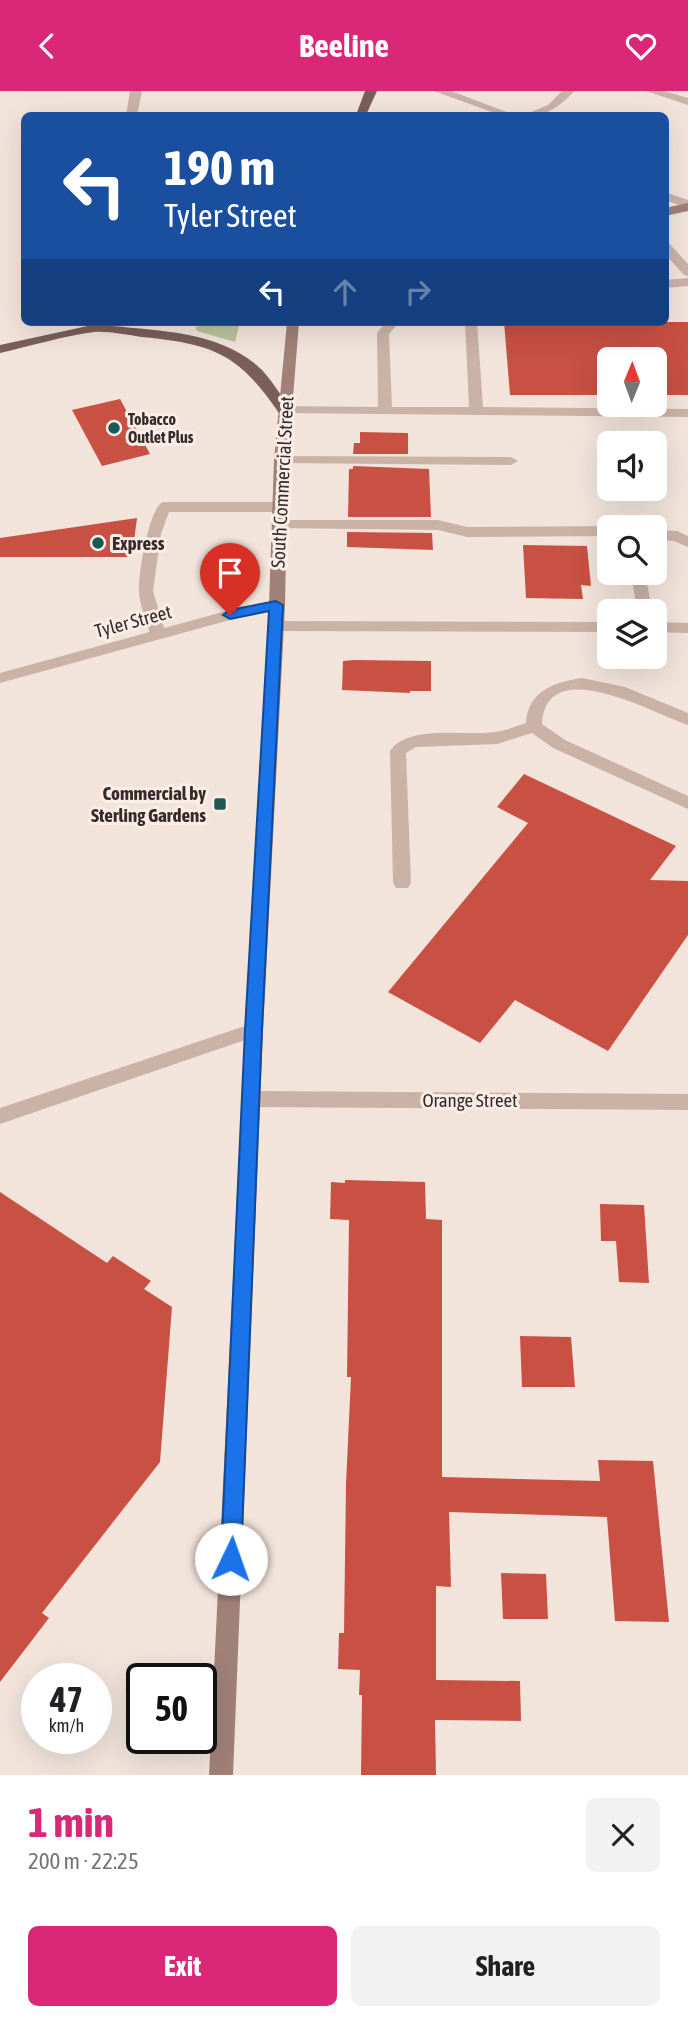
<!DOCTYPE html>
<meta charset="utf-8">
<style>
:root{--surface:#fff;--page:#f2f2f2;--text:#202124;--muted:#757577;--accent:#db2777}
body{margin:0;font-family:"Asap Condensed",sans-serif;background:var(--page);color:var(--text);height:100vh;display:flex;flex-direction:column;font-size:26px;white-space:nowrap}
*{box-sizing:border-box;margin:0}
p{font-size:23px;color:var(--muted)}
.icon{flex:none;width:38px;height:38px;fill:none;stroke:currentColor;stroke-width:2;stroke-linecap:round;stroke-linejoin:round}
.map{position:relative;height:1684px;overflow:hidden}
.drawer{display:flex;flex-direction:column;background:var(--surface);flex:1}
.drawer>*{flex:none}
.banner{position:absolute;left:21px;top:21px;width:648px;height:214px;border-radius:10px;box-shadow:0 7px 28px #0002;background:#1a4fa0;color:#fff;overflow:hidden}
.needle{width:46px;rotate:1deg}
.controls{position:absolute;left:597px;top:256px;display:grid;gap:14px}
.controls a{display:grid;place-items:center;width:70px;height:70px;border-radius:10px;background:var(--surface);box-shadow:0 7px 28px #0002;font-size:35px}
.speed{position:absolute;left:21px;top:1572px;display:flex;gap:14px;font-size:35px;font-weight:700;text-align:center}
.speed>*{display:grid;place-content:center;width:91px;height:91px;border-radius:50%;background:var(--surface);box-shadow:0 7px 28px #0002;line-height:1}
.speed small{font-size:18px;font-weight:400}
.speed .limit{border:4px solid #111;border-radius:10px;background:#fff;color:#111}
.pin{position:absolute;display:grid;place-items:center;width:60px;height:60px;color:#fff;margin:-72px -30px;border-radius:50% 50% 50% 0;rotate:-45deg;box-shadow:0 0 7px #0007}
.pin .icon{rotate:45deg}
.me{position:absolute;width:77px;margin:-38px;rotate:3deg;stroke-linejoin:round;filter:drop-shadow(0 0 5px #0008)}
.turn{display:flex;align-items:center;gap:24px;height:147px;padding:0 28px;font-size:32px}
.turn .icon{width:91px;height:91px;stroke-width:2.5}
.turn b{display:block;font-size:49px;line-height:60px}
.lanes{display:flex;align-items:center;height:66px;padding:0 28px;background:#0003;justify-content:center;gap:35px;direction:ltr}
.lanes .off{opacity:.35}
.round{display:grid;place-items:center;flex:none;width:74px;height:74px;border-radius:10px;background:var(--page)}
.summary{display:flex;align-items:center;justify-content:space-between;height:119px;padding:0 28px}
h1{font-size:42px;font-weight:700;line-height:52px;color:var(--accent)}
.action{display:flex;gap:14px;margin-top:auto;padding:14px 28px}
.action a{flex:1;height:80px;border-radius:10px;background:var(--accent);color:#fff;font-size:28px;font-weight:700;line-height:80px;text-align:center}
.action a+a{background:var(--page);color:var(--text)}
header{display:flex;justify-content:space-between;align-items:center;height:91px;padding:0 28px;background:var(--accent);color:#fff;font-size:32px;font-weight:700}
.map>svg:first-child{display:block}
</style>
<header><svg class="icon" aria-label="back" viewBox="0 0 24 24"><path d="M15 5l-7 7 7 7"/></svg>Beeline<svg class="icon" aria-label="heart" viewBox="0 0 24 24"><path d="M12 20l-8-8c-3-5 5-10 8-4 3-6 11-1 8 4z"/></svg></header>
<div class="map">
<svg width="688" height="1684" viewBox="0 0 688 1684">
<rect width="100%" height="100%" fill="#f2e4db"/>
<path fill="#bac29b" d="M220 231H240L235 251 197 240 195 236Z"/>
<g fill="#c85143">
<path d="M504 231H688V304H654V268H609V304H510Z"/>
<path d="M120 308 150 363 102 375 72 319Z"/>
<path d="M360 341 408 342V363H353L354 352H360Z"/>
<path d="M353 375 429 378 431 426H348L349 378H353Z"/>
<path d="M137 427 132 466H0V447Z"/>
<path d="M347 441 432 442 433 459 347 456Z"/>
<path d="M523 454 587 455 591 495 581 494 583 508 526 507Z"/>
<path d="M354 569 431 570V600H410V602L342 599 343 570Z"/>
<path d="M524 683 676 755 650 789 688 790V844L608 960 515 909 480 952 388 901 528 732 497 716Z"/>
<path d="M345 1089 425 1091 426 1128 442 1129V1386L600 1390 598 1369 653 1370 669 1531 615 1530 607 1426 449 1421 451 1496 436 1495V1589L520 1590 521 1630 435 1629 436 1684H361L362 1604H359L360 1579 338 1578 339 1542H344L346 1393 351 1286H347L349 1129 330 1128 331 1091 345 1092Z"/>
<path d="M0 1101 107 1172 113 1165 151 1190 144 1198 172 1216 160 1371 42 1522 49 1527 0 1591Z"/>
<path d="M600 1113 644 1114 649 1192 619 1191 616 1150H601Z"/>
<path d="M520 1245 571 1246 575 1296H522Z"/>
<path d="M501 1482 546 1483 548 1528H503Z"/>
</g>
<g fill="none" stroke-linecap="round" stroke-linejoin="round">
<g fill="#cbb2a7" fill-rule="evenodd">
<path d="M434 0H451L515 24H500Z"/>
<path d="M562 0H574C560 16 546 26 524 24L548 14Z"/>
<path d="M646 0H664L688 7V14Z"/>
<path d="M665 151 669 152 688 173V185L684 184 665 163Z"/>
<path d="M688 187V195L665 197V189Z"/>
<path d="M386 231H399L389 243 392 316H469L465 231H477L483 316 688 318V326L279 322 277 319 284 315 378 316 377 242Z"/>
<path d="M281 365 511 366 518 370 511 374 276 372 274 369Z"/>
<path d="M163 411H279L286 416 279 421H169L161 443 153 500 166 543 158 548 150 543C147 530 139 514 139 500 138 484 149 416 163 411Z"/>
<path d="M279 429H438L467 436 609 435 611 436 609 445 467 446 438 439 274 437 272 434 274 431Z"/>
<path d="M654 439 677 440 688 445V456L674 450 654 449Z"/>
<path d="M631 481H645L652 520H637Z"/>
<path d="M275 530 609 531V541L275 540 267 535Z"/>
<path d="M654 531 688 532V542L654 541Z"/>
<path d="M582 587 625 596 688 622V634C656 624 546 560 542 633L565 649 688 705V718L553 657 532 642 497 653 416 656 406 662 411 792 408 797H396L393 792 390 660C407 633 466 645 495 641 505 640 516 635 526 632 528 600 554 591 582 587Z"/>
<path d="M254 932 260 934 263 939 260 944 0 1033V1017Z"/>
</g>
<g fill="#cbb2a7" fill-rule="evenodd">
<path d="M665 101 688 109V117L665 109Z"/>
<path d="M277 509 285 514 282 518 230 529 0 592V582L230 519Z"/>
<path d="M252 1000 688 1003V1019L252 1016 245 1014 243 1008 245 1002Z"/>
</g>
<path fill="#cbb2a7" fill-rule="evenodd" d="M130 0H142L137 24H126Z"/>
<g fill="#9f8178" fill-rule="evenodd">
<path d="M688 112V120L665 125V117Z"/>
<path d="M287 231H299L288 369 285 514 263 939 233 1684H209L245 939 269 514 274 369Z"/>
</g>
<g fill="#795f58" fill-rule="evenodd">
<path d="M365 0H377L366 24H356Z"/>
<path d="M106 231 112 235C163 240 223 241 262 279 273 291 282 306 291 319L289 322H279C238 262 213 253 142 246 127 244 109 240 94 241 63 245 31 255 0 262V254Z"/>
</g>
</g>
<path fill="#1a73e8" stroke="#114b97" stroke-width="2" d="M276 510 283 514 262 939 241 1468 238 1475 231 1478 224 1475 221 1468 245 939 269 520 230 528 223 524 230 519Z"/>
<g fill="#1c5955" stroke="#faefe8" stroke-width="2.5">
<circle cx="114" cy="337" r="7"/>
<circle cx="98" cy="452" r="7"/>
<rect x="213" y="706" width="14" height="14" rx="3.5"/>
</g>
<g text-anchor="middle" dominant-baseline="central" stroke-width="6" stroke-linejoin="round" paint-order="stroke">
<g font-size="16" font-weight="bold" fill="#372a28" stroke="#faefe8" text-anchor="start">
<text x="128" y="328">Tobacco<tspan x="128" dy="18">Outlet Plus</tspan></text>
</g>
<g font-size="19" fill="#372a28" stroke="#faefe8">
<text transform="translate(282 391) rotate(-87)">South Commercial Street</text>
<text transform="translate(133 530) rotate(-15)">Tyler Street</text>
<text x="470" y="1009">Orange Street</text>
</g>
<g font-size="19" font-weight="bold" fill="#372a28" stroke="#faefe8" text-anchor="start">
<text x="112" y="452">Express</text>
<text x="206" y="702" text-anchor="end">Commercial by<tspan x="206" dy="22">Sterling Gardens</tspan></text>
</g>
</g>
</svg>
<div class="controls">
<a><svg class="needle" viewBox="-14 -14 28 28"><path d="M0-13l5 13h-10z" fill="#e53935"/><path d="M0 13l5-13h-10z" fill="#757577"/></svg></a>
<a><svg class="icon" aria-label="sound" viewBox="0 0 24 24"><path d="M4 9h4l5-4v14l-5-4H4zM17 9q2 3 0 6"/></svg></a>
<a><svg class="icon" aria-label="search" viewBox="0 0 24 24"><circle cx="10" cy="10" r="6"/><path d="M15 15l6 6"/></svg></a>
<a><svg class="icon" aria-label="layers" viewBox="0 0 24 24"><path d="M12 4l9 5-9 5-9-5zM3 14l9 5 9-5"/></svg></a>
</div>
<div class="speed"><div>47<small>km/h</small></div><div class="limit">50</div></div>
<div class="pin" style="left:230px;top:524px;background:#d93025"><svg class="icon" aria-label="arrive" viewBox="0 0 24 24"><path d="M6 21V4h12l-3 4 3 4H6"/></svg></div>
<svg class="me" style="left:231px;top:1468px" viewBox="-20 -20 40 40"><circle r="19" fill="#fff"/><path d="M0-13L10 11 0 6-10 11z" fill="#1a73e8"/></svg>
<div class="banner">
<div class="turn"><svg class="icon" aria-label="left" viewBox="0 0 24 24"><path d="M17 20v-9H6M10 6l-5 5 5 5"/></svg><div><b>190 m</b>Tyler Street</div></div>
<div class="lanes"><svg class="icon" aria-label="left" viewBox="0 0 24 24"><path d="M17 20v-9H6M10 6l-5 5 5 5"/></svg><svg class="icon off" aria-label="ahead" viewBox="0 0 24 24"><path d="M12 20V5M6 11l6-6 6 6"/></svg><svg class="icon off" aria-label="right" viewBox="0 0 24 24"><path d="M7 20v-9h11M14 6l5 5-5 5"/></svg></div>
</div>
</div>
<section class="drawer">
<div class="summary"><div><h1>1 min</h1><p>200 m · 22:25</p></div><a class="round"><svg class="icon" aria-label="close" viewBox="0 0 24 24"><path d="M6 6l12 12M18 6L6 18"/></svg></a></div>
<div class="action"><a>Exit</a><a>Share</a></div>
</section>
